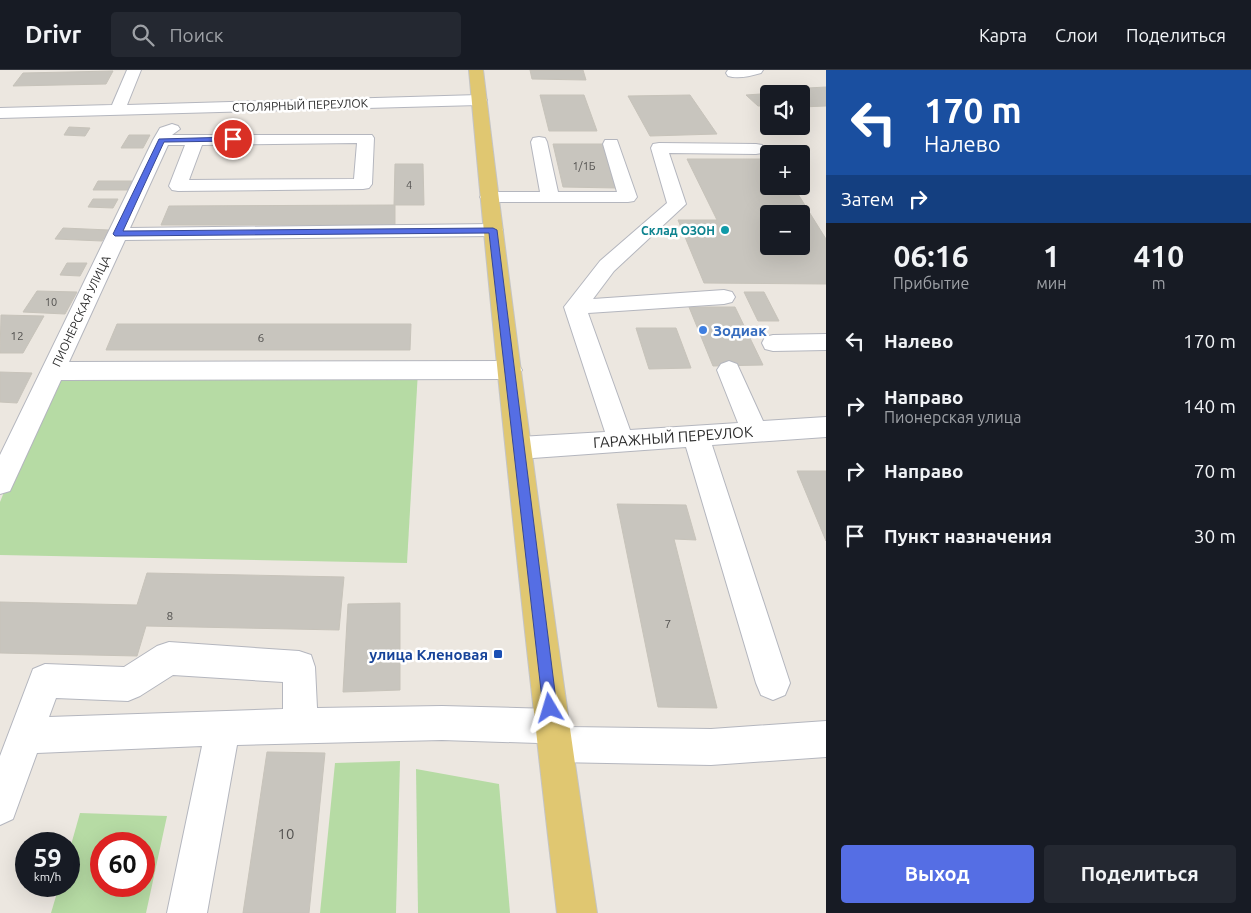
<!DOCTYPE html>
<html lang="ru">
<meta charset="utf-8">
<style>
:root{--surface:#171b24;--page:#242831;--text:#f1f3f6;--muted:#9ea1a6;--line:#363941;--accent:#556ee4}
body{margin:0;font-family:Ubuntu,sans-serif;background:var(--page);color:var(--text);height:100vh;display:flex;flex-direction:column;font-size:19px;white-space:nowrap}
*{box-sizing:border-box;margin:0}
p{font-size:16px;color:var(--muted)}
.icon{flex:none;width:28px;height:28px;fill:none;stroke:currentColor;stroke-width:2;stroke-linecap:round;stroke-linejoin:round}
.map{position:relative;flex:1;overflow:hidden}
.drawer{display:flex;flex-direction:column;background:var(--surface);width:425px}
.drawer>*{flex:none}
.guide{background:#1a4fa0;color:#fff;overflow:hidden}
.fabs{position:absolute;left:760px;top:15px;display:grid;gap:10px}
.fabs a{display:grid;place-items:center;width:50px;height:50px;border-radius:5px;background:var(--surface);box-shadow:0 5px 20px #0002;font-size:25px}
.speed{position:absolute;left:15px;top:762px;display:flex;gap:10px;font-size:25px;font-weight:700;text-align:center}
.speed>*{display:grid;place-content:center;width:65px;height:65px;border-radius:50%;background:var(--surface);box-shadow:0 5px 20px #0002;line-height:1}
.speed small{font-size:12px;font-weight:400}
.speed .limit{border:8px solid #d22;background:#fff;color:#111}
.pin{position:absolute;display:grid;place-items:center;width:42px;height:42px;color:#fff;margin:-21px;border:2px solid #fff;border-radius:50%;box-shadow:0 1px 5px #0007}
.me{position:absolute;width:55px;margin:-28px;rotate:353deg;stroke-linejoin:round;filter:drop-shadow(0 0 4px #0008)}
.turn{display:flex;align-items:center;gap:18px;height:105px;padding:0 15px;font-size:22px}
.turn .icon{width:65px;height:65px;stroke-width:2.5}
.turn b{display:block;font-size:35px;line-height:42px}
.then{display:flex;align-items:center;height:48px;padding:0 15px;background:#0003;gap:10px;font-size:19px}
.eta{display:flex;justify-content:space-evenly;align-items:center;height:85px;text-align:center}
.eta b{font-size:30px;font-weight:600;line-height:35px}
.cta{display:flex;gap:10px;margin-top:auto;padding:10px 15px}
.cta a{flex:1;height:58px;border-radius:5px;background:var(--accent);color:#fff;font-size:20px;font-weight:600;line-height:58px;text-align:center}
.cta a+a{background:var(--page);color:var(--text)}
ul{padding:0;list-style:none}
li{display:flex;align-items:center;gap:15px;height:65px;padding:0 15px}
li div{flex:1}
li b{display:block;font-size:19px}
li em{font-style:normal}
header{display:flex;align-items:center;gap:30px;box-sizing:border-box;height:70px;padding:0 25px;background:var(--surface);border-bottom:1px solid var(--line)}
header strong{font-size:24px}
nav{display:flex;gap:28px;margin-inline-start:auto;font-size:18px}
.search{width:350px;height:45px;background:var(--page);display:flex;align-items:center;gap:12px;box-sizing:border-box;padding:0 18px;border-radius:5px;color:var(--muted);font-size:19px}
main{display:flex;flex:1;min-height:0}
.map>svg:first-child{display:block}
</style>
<header>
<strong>Drivr</strong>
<div class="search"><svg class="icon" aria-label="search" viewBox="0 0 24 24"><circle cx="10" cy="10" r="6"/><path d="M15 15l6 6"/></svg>Поиск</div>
<nav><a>Карта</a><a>Слои</a><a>Поделиться</a></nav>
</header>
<main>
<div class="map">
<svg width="826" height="843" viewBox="0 0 826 843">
<rect width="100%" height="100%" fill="#ece7e0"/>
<g fill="#b6dba4" fill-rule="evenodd">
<path d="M53 301H418L407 493 0 485V432Z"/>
<path d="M400 691 396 843H320L335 693Z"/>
<path d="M416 699 499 714 510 843H418Z"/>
<path d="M80 743 167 746 146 843H51L59 816H69V782ZM101 774H144V816H101Z"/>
</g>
<g fill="#c8c5be" stroke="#c7c3ba" fill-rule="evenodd">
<path d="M530 0H583L586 10 532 9Z"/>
<path d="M113 1 106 14 13 16 23 3Z"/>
<path d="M826 17V36L801 37V24H769V36H758L746 25 775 23 772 20Z"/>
<path d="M540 25H584L597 61H549Z"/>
<path d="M690 25 717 64 650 66 628 26Z"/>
<path d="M69 57 90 58 85 66 64 65Z"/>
<path d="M129 65H150L143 78H121Z"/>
<path d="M553 74H603L617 118 563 117Z"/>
<path d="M687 89H769V116H793L826 169V214L704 213 678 150H717ZM769 144H801V176H769Z"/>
<path d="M395 94H423L424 135H395V155H161L169 136 394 135Z"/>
<path d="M98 111H132L128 120H93Z"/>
<path d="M93 129H118L113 138 88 137Z"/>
<path d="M63 158 109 160 102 171 55 169Z"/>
<path d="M67 193H87L80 206 60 205Z"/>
<path d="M37 221 77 222 65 244 23 242Z"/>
<path d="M744 222H764L779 251H758Z"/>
<path d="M689 237H735L763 295 713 296Z"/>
<path d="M1 245 44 246 23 283H0Z"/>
<path d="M117 254H411L410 280H106Z"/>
<path d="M636 258H676L691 298 649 299Z"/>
<path d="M0 302 32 303 17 333 0 332Z"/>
<path d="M797 401H826V471Z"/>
<path d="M617 434 686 435 696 470 674 469 717 638 658 637Z"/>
<path d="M147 503 344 507 339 560 146 556 137 586 0 583V532L137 535Z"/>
<path d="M400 533V620L343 622 348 534Z"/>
<path d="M267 682 325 683 309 843H243Z"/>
</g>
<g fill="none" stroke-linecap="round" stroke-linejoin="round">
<g stroke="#b4b6be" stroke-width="2">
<g id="minor">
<path d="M127 0H141L127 35 479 25 484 27 487 30 484 33 479 35 0 48V38L112 35Z"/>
<path d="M728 0H763L761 3C751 6 738 9 728 6L726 3Z"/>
<path d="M172 54 178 56 180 59 172 65H372L374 68 372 114 369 118 363 119 178 121 172 120 169 116 185 75H168L130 158 493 154 500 156 503 160 500 164 493 166 125 170 69 292 510 291 518 294 522 300 518 306 510 309 61 310 10 421 0 424V385L153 70 160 58ZM357 73 354 109 189 110 202 75Z"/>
<path d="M539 67 545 68 547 72 558 122H617L603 74 605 70H617L637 127 634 131 628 132H489L483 131 480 127 483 123 489 122H540L531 72 533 68Z"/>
<path d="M659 73 756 74 762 75 764 79 762 83 756 84 669 83 686 134 614 201 593 229 724 220 732 222 735 227 732 232 724 234 588 243 630 360 738 353 717 300 721 294 729 291 737 294 763 351 826 347V367L712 375 790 613 785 625 773 630 761 625 756 613 686 377 519 389 510 385 506 378 510 371 519 367 605 362 564 237 600 191 667 133 651 78 653 74Z"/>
<path d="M826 264V280L773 281 765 279 762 273 765 267 773 265Z"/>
<path d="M169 572 299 581 311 585 315 597 317 638 442 636 552 639 564 644 569 657 711 659 826 651V687L711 695 555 692 542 687 538 673 442 670 237 675 207 843H167L202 676 37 683 13 749 0 755V686L33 599 45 594 124 597 157 576ZM173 605 283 612V639L49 647 56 628 128 631 140 626Z"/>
</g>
</g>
<g stroke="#c4c4c4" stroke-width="2">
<path id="major" d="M469 0H483C517 281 555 563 597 843H557C524 562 494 281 469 0Z"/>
</g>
<use href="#minor" fill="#fff" fill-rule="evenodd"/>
<use href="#major" fill="#e0c771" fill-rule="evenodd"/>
</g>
<path fill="#556ee4" stroke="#374894" d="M233 67 236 69 235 71 164 72 123 161 493 158 497 160 557 638 555 643 550 645 545 643 543 638 489 163 115 166 113 164 159 69Z"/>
<circle fill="#0f9aa8" stroke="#fff" stroke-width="2" cx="725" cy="160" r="5"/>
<circle fill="#3f7fe0" stroke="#fff" stroke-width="2" cx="703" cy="260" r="5"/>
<rect fill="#1a4fb4" stroke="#fff" stroke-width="2" x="493" y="579" width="10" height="10" rx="2.5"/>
<g text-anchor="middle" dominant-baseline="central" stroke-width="5" stroke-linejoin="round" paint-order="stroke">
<g font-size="11" fill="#535250">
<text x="584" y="96">1/1Б</text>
<text x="409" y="115">4</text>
<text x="51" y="232">10</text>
</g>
<g font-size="12" fill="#2c2c2c" stroke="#fff">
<text transform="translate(300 35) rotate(-2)">СТОЛЯРНЫЙ ПЕРЕУЛОК</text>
<text transform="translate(81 241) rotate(-65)">ПИОНЕРСКАЯ УЛИЦА</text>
</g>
<g font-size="12" font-weight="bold" fill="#0d838f" stroke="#fff" text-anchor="end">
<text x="715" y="160">Склад ОЗОН</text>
</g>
<g font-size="12" fill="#535250">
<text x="17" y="265">12</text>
<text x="261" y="267">6</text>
<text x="170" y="545">8</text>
<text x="668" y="553">7</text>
</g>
<g font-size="15" font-weight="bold" fill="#366cbe" stroke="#fff" text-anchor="start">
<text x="713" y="260">Зодиак</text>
</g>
<g font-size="15" fill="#2c2c2c" stroke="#fff">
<text transform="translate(673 367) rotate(-4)">ГАРАЖНЫЙ ПЕРЕУЛОК</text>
</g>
<g font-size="15" font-weight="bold" fill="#164399" stroke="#fff" text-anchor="end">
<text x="488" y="584">улица Кленовая</text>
</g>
<g font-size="15" fill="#535250">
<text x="286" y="763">10</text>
</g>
</g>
</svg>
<div class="fabs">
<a><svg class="icon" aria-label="sound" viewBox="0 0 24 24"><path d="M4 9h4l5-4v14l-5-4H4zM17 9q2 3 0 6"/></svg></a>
<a>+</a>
<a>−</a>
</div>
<div class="speed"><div>59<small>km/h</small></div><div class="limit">60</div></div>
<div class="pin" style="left:233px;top:69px;background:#d93025"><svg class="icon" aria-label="arrive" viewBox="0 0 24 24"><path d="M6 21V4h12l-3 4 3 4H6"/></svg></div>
<svg class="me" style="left:550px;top:638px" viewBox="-20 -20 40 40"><path d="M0-17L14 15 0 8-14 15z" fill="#556ee4" stroke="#fff" stroke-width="4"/></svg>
</div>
<section class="drawer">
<div class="guide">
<div class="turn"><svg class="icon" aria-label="left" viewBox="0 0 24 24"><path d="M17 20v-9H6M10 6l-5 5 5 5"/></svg><div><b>170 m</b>Налево</div></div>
<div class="then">Затем<svg class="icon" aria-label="right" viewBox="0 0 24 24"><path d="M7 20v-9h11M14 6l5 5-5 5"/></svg></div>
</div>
<div class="eta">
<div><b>06:16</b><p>Прибытие</p></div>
<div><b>1</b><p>мин</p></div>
<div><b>410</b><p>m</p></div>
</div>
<ul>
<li><svg class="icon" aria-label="left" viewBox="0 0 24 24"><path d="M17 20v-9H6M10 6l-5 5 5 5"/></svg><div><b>Налево</b></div><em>170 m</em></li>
<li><svg class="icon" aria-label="right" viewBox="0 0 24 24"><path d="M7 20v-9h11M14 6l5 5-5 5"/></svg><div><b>Направо</b><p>Пионерская улица</p></div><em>140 m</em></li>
<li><svg class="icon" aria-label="right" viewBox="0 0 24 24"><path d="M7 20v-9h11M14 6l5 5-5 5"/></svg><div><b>Направо</b></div><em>70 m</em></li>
<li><svg class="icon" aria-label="arrive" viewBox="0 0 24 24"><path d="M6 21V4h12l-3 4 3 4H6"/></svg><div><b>Пункт назначения</b></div><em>30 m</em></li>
</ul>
<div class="cta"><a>Выход</a><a>Поделиться</a></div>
</section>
</main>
